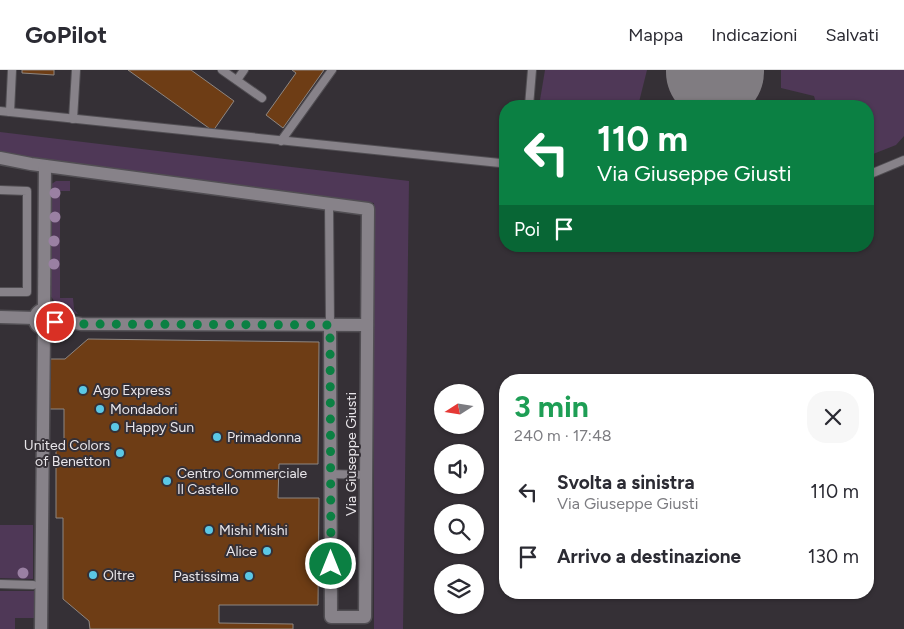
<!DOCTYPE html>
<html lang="it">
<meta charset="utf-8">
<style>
:root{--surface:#fff;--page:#f7f7f7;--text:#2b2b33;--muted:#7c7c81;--line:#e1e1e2}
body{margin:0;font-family:Figtree,sans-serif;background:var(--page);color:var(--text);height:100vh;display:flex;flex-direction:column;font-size:19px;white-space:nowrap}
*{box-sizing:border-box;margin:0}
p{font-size:16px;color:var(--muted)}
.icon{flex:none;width:28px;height:28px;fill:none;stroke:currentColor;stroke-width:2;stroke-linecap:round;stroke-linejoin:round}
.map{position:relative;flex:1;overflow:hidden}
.sheet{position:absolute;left:499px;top:304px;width:375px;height:225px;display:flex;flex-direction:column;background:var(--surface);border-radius:20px;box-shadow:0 1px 4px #0004}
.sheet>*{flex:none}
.guide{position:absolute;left:499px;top:30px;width:375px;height:152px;border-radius:20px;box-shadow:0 1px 4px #0004;background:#0b8043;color:#fff;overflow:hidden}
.needle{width:32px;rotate:258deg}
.tools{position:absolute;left:434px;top:314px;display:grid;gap:10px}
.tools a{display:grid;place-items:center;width:50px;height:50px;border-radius:50%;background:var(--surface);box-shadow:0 1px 4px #0004;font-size:25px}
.pin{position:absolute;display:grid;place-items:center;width:42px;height:42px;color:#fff;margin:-21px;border:2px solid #fff;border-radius:50%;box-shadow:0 1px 5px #0007}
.me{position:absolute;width:55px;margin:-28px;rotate:0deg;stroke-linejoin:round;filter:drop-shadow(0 0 4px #0008)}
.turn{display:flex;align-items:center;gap:18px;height:105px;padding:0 15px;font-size:22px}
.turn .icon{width:65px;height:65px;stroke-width:2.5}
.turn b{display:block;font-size:35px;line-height:42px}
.then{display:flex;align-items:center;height:48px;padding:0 15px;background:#0003;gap:10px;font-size:19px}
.round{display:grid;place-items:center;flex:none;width:52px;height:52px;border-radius:20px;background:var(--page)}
.headline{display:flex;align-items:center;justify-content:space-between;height:85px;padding:0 15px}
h1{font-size:30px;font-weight:700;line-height:38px;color:#1e9e55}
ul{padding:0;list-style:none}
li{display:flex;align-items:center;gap:15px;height:65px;padding:0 15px}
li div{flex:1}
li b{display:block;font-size:19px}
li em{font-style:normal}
header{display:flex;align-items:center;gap:30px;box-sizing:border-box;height:70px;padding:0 25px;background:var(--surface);border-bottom:1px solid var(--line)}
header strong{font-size:24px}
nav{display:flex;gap:28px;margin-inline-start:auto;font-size:18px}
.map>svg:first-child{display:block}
</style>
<header>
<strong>GoPilot</strong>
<nav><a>Mappa</a><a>Indicazioni</a><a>Salvati</a></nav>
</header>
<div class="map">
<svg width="904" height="559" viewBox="0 0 904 559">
<rect width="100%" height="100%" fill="#353036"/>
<g fill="#4f3857">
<path d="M545 0H647L638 36H539Z"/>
<path d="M781 0H904V66L896 75 868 86V36H817L814 26 781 18Z"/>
<path d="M0 62 409 111 403 559H374V133L102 99 0 82Z"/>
<path d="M56 111H70V121H60V228H73L74 239 78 244 61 241 50 225V115Z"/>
<path d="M0 455H33V509L0 508Z"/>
<path d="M0 521H34V548H15V559H0Z"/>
</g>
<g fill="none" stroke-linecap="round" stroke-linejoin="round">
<path stroke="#807c81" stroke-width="98" d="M715 2V0"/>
</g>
<g fill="#6e3d15" stroke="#8e8681">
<path d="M22 0H54V5L22 3Z"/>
<path d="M128 0H191L234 31 213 61Z"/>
<path d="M292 0H324L283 58 266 45 296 3Z"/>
<path d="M88 269 319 272 318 394H279L278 428H319L318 535H219V553L293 554V559H90L89 551 63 529V448H56V375H64V339H47V289H65Z"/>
</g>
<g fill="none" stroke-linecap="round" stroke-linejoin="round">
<g stroke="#514e53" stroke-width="10">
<g id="service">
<path d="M222 0 262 28"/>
<path d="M237 10 244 0"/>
<path d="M529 36 532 0"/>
<path d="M0 41 500 93"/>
<path d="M10 42 12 0"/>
<path d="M73 49 76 0"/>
<path d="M281 71 332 0"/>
<path d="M868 105 904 90"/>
<path d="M0 120 27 121V222H0"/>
<path d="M329 133 330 255"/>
<path d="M330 404 366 405"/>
<path d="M0 514 33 515"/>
</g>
</g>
<g stroke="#514e53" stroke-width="15">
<g id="minor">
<path d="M0 88 31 94 368 139 365 547H331L330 255"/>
<circle cx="45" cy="249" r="10"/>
<path d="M44 239 45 96"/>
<path d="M0 247 35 248"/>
<path d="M55 249 81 254 367 255"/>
<path d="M41 559 44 259"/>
</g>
</g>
<use href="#service" stroke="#878289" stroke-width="8"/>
<use href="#minor" stroke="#878289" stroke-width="12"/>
</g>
<g fill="#9a80a3">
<circle cx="55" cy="123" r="5.5"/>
<circle cx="55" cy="147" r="5.5"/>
<circle cx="54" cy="171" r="5.5"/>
<circle cx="54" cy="194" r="5.5"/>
<circle cx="23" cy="503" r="5.5"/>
</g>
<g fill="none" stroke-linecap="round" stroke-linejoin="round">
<path stroke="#0b8043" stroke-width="9" stroke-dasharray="0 16.2" d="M55 252V249L81 254 330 255 331 494"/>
</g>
<g fill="#5bc8e6" stroke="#353036" stroke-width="2">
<circle cx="83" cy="320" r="5"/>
<circle cx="100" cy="339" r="5"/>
<circle cx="115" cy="357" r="5"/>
<circle cx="217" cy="367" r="5"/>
<circle cx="120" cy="383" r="5"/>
<circle cx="167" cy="411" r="5"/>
<circle cx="209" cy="460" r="5"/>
<circle cx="267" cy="481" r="5"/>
<circle cx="93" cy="505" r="5"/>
<circle cx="249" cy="506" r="5"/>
</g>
<g text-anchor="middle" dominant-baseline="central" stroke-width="4" stroke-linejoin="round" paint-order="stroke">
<g font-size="14" fill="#e9e6ea" stroke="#353036" text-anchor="start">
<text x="93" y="320">Ago Express</text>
<text x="110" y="339">Mondadori</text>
<text x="125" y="357">Happy Sun</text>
<text x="227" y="367">Primadonna</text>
<text x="110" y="375" text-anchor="end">United Colors<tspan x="110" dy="16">of Benetton</tspan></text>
<text x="177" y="403">Centro Commerciale<tspan x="177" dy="16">Il Castello</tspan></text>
<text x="219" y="460">Mishi Mishi</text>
<text x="257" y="481" text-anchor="end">Alice</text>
<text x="103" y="505">Oltre</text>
<text x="239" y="506" text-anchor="end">Pastissima</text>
</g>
<g font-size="14" fill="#e9e6ea" stroke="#353036">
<text transform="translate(351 384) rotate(-90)">Via Giuseppe Giusti</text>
</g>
</g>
</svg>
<div class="tools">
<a><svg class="needle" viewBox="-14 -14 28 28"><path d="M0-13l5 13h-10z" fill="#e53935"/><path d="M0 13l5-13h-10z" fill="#7c7c81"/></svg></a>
<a><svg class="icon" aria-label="sound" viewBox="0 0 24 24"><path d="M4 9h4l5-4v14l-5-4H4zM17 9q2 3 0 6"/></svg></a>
<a><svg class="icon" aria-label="search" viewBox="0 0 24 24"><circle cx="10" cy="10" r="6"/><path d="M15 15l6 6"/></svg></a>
<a><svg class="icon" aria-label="layers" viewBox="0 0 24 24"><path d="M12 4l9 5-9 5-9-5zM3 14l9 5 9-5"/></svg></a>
</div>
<div class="pin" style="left:55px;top:252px;background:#d93025"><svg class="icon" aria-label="arrive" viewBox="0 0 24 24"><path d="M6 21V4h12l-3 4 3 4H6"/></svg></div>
<svg class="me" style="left:331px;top:494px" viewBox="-20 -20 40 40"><circle r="17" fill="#0b8043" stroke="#fff" stroke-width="3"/><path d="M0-11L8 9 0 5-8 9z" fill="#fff"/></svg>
<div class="guide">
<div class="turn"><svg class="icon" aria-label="left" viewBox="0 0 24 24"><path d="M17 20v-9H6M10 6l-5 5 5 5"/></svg><div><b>110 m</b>Via Giuseppe Giusti</div></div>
<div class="then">Poi<svg class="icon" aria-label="arrive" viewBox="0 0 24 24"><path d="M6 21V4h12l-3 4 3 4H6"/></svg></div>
</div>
<section class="sheet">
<div class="headline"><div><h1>3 min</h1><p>240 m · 17:48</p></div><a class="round"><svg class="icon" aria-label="close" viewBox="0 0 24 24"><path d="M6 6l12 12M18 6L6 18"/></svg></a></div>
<ul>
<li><svg class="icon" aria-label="left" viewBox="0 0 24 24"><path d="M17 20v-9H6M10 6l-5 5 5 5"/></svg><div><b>Svolta a sinistra</b><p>Via Giuseppe Giusti</p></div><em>110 m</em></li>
<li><svg class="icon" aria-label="arrive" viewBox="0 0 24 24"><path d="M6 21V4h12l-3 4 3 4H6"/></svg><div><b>Arrivo a destinazione</b></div><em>130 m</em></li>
</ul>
</section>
</div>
